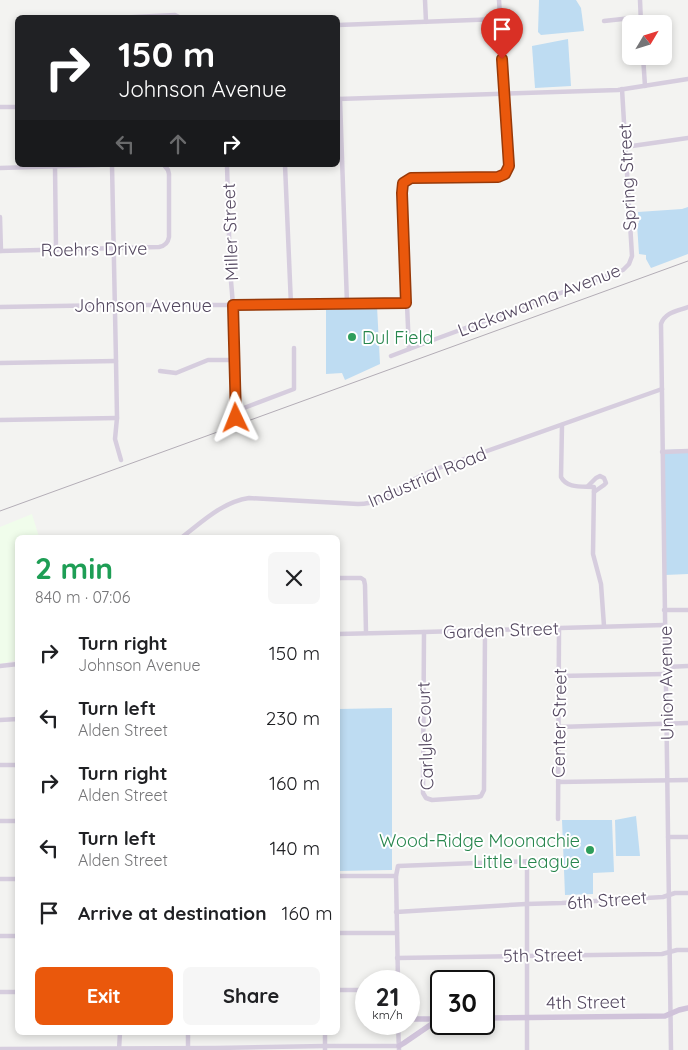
<!DOCTYPE html>
<meta charset="utf-8">
<style>
:root{--surface:#fff;--page:#f6f6f6;--text:#202124;--muted:#757577;--accent:#ea580c}
body{margin:0;font-family:Quicksand,sans-serif;background:var(--page);color:var(--text);height:100vh;display:flex;flex-direction:column;font-size:19px;white-space:nowrap}
*{box-sizing:border-box;margin:0}
p{font-size:16px;color:var(--muted)}
.icon{flex:none;width:28px;height:28px;fill:none;stroke:currentColor;stroke-width:2;stroke-linecap:round;stroke-linejoin:round}
.map{position:relative;flex:1;overflow:hidden}
.side{position:absolute;left:15px;top:535px;width:325px;height:500px;display:flex;flex-direction:column;background:var(--surface);border-radius:8px;box-shadow:0 2px 8px #0003}
.side>*{flex:none}
.top-card{position:absolute;left:15px;top:15px;width:325px;height:152px;border-radius:8px;box-shadow:0 2px 8px #0003;background:#202124;color:#fff;overflow:hidden}
.needle{width:32px;rotate:52deg}
.buttons{position:absolute;left:622px;top:15px;display:grid;gap:10px}
.buttons a{display:grid;place-items:center;width:50px;height:50px;border-radius:8px;background:var(--surface);box-shadow:0 2px 8px #0003;font-size:25px}
.speed{position:absolute;left:355px;top:970px;display:flex;gap:10px;font-size:25px;font-weight:700;text-align:center}
.speed>*{display:grid;place-content:center;width:65px;height:65px;border-radius:50%;background:var(--surface);box-shadow:0 2px 8px #0003;line-height:1}
.speed small{font-size:12px;font-weight:400}
.speed .limit{border:2px solid #111;border-radius:8px;background:#fff;color:#111}
.pin{position:absolute;display:grid;place-items:center;width:42px;height:42px;color:#fff;margin:-51px -21px;border-radius:50% 50% 50% 0;rotate:-45deg;box-shadow:0 0 5px #0007}
.pin .icon{rotate:45deg}
.me{position:absolute;width:55px;margin:-28px;rotate:358deg;stroke-linejoin:round;filter:drop-shadow(0 0 4px #0008)}
.turn{display:flex;align-items:center;gap:18px;height:105px;padding:0 20px;font-size:22px}
.turn .icon{width:65px;height:65px;stroke-width:2.5}
.turn b{display:block;font-size:35px;line-height:42px}
.lanes{display:flex;align-items:center;height:48px;padding:0 20px;background:#0003;justify-content:center;gap:25px;direction:ltr}
.lanes .off{opacity:.35}
.round{display:grid;place-items:center;flex:none;width:52px;height:52px;border-radius:8px;background:var(--page)}
.head{display:flex;align-items:center;justify-content:space-between;height:85px;padding:0 20px}
h1{font-size:30px;font-weight:700;line-height:38px;color:#1e9e55}
.primary-button{display:flex;gap:10px;margin-top:auto;padding:10px 20px}
.primary-button a{flex:1;height:58px;border-radius:8px;background:var(--accent);color:#fff;font-size:20px;font-weight:700;line-height:58px;text-align:center}
.primary-button a+a{background:var(--page);color:var(--text)}
ul{padding:0;list-style:none}
li{display:flex;align-items:center;gap:15px;height:65px;padding:0 20px}
li div{flex:1}
li b{display:block;font-size:19px}
li em{font-style:normal}
.map>svg:first-child{display:block}
</style>
<div class="map">
<svg width="688" height="1050" viewBox="0 0 688 1050">
<rect width="100%" height="100%" fill="#f3f3f1"/>
<path fill="#f0fdeb" d="M32 514 39 537 18 538 17 660 0 664V527Z"/>
<g fill="#bedcf2">
<path d="M539 0H576L581 8 584 31 541 35 538 32Z"/>
<path d="M568 39 571 86 535 88 532 46Z"/>
<path d="M688 207V254L651 268 646 259V255L639 254 637 224 639 223 638 212 682 209Z"/>
<path d="M377 306 380 364 345 380 342 373 326 374V310Z"/>
<path d="M688 449V574L665 575 664 450Z"/>
<path d="M392 708V870L338 871V709Z"/>
<path d="M636 816 640 856H616L615 820Z"/>
<path d="M562 820H612L614 872 593 873V894L565 895Z"/>
</g>
<g fill="none" stroke-linecap="round" stroke-linejoin="round">
<g stroke="#d6cdde" stroke-width="4.5">
<path d="M425 0 426 22"/>
<path d="M640 0 641 24"/>
<path d="M114 18 175 15 181 18"/>
<path d="M604 21 641 17"/>
<path d="M338 25 500 19"/>
<path d="M643 56 645 86"/>
<path d="M338 99 618 90 688 79"/>
<path d="M340 99 347 304"/>
<path d="M0 107H18"/>
<path d="M625 147 688 138"/>
<path d="M112 165 116 361 117 418 115 439 121 460"/>
<path d="M227 165 230 269 233 305 236 418"/>
<path d="M285 165 291 305"/>
<path d="M55 166 56 250"/>
<path d="M0 168 100 165"/>
<path d="M0 217 1 251"/>
<path d="M0 251 159 247C165 246 168 243 169 237V174L168 170 164 165"/>
<path d="M0 307 115 305H233L406 303"/>
<path d="M409 349 402 193 403 183 411 178 498 177 505 174 509 166 499 0"/>
<path d="M391 356 433 340 623 270 629 264 632 256 622 89"/>
<path d="M0 363 116 361"/>
<path d="M160 371 176 373 208 360H234"/>
<path d="M236 411 294 389V348"/>
<path d="M0 420 117 418"/>
<path d="M562 425 561 477C567 489 583 486 594 487L593 554 601 584 604 626"/>
<path d="M662 452 688 451"/>
<path d="M588 486 596 478 600 476 604 478 606 483 604 485 594 492"/>
<path d="M181 538C202 522 222 502 249 498L358 504C381 504 396 490 415 479 422 475 429 472 436 469L662 389"/>
<path d="M338 579 340 578H361L364 580 365 585 366 633"/>
<path d="M664 610H688"/>
<path d="M424 632 423 793 426 798 432 800 478 797 481 796 484 790 485 631"/>
<path d="M338 634 424 632 664 625"/>
<path d="M0 666 18 664"/>
<path d="M666 667 688 666"/>
<path d="M559 676 665 674"/>
<path d="M0 720 18 719"/>
<path d="M558 727 688 723"/>
<path d="M0 765H18"/>
<path d="M558 782 688 780"/>
<path d="M558 819 559 628"/>
<path d="M0 821H18"/>
<path d="M668 837H688"/>
<path d="M527 861V1050"/>
<path d="M338 876H396"/>
<path d="M0 879H18"/>
<path d="M396 912 526 904 562 903 663 897 675 893H688"/>
<path d="M338 933H397"/>
<path d="M0 936H18"/>
<path d="M397 958 662 954 677 950H688"/>
<path d="M398 981 396 876 398 866 559 860"/>
<path d="M338 990H366"/>
<path d="M0 992H18"/>
<path d="M398 1024 399 1050"/>
<path d="M325 1032V1050"/>
<path d="M0 1049 216 1048 325 1046H399"/>
<path d="M119 1050 120 1032"/>
<path d="M188 1050V1032"/>
<path d="M671 1050 661 324C665 312 678 311 688 307"/>
</g>
<g stroke="#d0c3da" stroke-width="5.5">
<path d="M484 1018 665 1016 679 1010 688 1008"/>
<path d="M409 1019H437"/>
<path d="M399 1046 404 1043 439 1019"/>
</g>
<path stroke="#b3adb6" stroke-width="1" d="M0 511 688 261"/>
</g>
<g fill="none" stroke-linecap="round" stroke-linejoin="round">
<g stroke="#983908" stroke-width="12">
<path id="route" d="M236 418 233 305 406 303 402 193 403 183 411 178 498 177 505 174 509 166 502 59"/>
</g>
<use href="#route" stroke="#ea580c" stroke-width="9"/>
</g>
<g fill="#2e9e5b" stroke="#fff" stroke-width="2">
<circle cx="352" cy="337" r="5"/>
<circle cx="590" cy="850" r="5"/>
</g>
<g text-anchor="middle" dominant-baseline="central" stroke-width="4" stroke-linejoin="round" paint-order="stroke">
<g font-size="18" fill="#544860" stroke="#fff">
<text transform="translate(627 177) rotate(-93)">Spring Street</text>
<text transform="translate(230 232) rotate(-92)">Miller Street</text>
<text transform="translate(94 249) rotate(-1)">Roehrs Drive</text>
<text transform="translate(539 300) rotate(-21)">Lackawanna Avenue</text>
<text x="143" y="305">Johnson Avenue</text>
<text transform="translate(427 477) rotate(-23)">Industrial Road</text>
<text transform="translate(501 630) rotate(-2)">Garden Street</text>
<text transform="translate(666 683) rotate(-91)">Union Avenue</text>
<text transform="translate(559 723) rotate(-89)">Center Street</text>
<text transform="translate(425 736) rotate(-92)">Carlyle Court</text>
<text transform="translate(607 900) rotate(-4)">6th Street</text>
<text transform="translate(543 955) rotate(-1)">5th Street</text>
<text transform="translate(586 1002) rotate(-1)">4th Street</text>
</g>
<g font-size="18" fill="#27864d" stroke="#fff" text-anchor="start">
<text x="362" y="337">Dul Field</text>
<text x="580" y="840" text-anchor="end">Wood-Ridge Moonachie<tspan x="580" dy="21">Little League</tspan></text>
</g>
</g>
</svg>
<div class="buttons">
<a><svg class="needle" viewBox="-14 -14 28 28"><path d="M0-13l5 13h-10z" fill="#e53935"/><path d="M0 13l5-13h-10z" fill="#757577"/></svg></a>
</div>
<div class="speed"><div>21<small>km/h</small></div><div class="limit">30</div></div>
<div class="pin" style="left:502px;top:59px;background:#d93025"><svg class="icon" aria-label="arrive" viewBox="0 0 24 24"><path d="M6 21V4h12l-3 4 3 4H6"/></svg></div>
<svg class="me" style="left:236px;top:418px" viewBox="-20 -20 40 40"><path d="M0-17L14 15 0 8-14 15z" fill="#ea580c" stroke="#fff" stroke-width="4"/></svg>
<div class="top-card">
<div class="turn"><svg class="icon" aria-label="right" viewBox="0 0 24 24"><path d="M7 20v-9h11M14 6l5 5-5 5"/></svg><div><b>150 m</b>Johnson Avenue</div></div>
<div class="lanes"><svg class="icon off" aria-label="left" viewBox="0 0 24 24"><path d="M17 20v-9H6M10 6l-5 5 5 5"/></svg><svg class="icon off" aria-label="ahead" viewBox="0 0 24 24"><path d="M12 20V5M6 11l6-6 6 6"/></svg><svg class="icon" aria-label="right" viewBox="0 0 24 24"><path d="M7 20v-9h11M14 6l5 5-5 5"/></svg></div>
</div>
<section class="side">
<div class="head"><div><h1>2 min</h1><p>840 m · 07:06</p></div><a class="round"><svg class="icon" aria-label="close" viewBox="0 0 24 24"><path d="M6 6l12 12M18 6L6 18"/></svg></a></div>
<ul>
<li><svg class="icon" aria-label="right" viewBox="0 0 24 24"><path d="M7 20v-9h11M14 6l5 5-5 5"/></svg><div><b>Turn right</b><p>Johnson Avenue</p></div><em>150 m</em></li>
<li><svg class="icon" aria-label="left" viewBox="0 0 24 24"><path d="M17 20v-9H6M10 6l-5 5 5 5"/></svg><div><b>Turn left</b><p>Alden Street</p></div><em>230 m</em></li>
<li><svg class="icon" aria-label="right" viewBox="0 0 24 24"><path d="M7 20v-9h11M14 6l5 5-5 5"/></svg><div><b>Turn right</b><p>Alden Street</p></div><em>160 m</em></li>
<li><svg class="icon" aria-label="left" viewBox="0 0 24 24"><path d="M17 20v-9H6M10 6l-5 5 5 5"/></svg><div><b>Turn left</b><p>Alden Street</p></div><em>140 m</em></li>
<li><svg class="icon" aria-label="arrive" viewBox="0 0 24 24"><path d="M6 21V4h12l-3 4 3 4H6"/></svg><div><b>Arrive at destination</b></div><em>160 m</em></li>
</ul>
<div class="primary-button"><a>Exit</a><a>Share</a></div>
</section>
</div>
